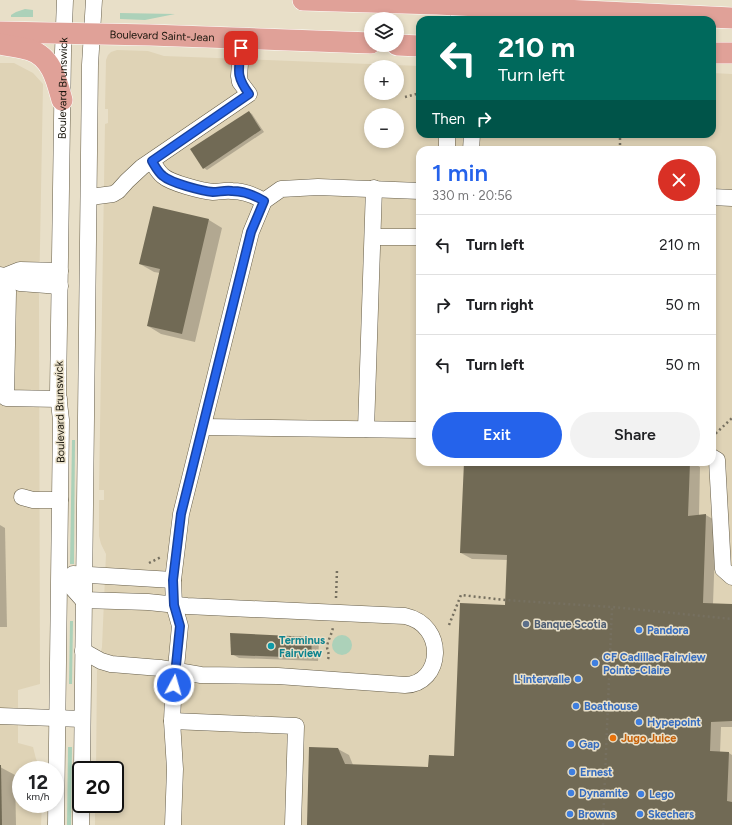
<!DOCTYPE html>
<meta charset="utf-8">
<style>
:root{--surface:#fff;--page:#f2f2f2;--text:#202124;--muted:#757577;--line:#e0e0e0;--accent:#2563eb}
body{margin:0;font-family:Figtree,sans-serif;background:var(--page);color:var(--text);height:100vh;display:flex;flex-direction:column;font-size:15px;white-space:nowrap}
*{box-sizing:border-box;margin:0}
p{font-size:13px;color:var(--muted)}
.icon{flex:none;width:22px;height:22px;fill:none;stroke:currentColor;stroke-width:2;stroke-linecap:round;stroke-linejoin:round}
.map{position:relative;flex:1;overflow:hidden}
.drawer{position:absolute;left:416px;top:146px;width:300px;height:320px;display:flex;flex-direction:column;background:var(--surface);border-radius:12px;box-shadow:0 2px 6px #0003}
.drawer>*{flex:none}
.banner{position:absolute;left:416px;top:16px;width:300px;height:122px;border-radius:12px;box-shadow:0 2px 6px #0003;background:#00695c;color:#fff;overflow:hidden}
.tools{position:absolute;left:364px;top:12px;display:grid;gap:8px}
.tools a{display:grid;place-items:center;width:40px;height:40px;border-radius:50%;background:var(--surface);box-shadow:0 2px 6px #0003;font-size:20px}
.speed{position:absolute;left:12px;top:761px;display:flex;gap:8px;font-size:20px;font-weight:700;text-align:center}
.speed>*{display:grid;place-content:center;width:52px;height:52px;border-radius:50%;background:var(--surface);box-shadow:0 2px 6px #0003;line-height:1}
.speed small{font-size:10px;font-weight:400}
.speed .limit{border:2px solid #111;border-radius:6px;background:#fff;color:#111}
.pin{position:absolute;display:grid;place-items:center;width:34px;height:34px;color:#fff;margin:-17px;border-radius:8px;box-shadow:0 2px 6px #0006}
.me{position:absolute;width:44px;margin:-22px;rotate:6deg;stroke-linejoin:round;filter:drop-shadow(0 0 3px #0008)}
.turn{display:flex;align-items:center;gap:14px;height:84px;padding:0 16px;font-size:18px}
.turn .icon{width:52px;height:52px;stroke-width:2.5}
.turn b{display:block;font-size:28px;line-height:34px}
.then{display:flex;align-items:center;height:38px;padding:0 16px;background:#0003;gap:8px;font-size:15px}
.round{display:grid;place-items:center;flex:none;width:42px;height:42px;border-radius:21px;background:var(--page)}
.overview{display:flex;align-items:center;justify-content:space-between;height:68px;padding:0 16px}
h1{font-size:24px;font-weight:600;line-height:30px;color:var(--accent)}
.action{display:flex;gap:8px;margin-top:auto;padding:8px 16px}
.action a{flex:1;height:46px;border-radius:24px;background:var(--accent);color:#fff;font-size:16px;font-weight:600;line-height:46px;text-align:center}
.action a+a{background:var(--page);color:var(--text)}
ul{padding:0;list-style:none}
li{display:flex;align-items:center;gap:12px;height:60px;padding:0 16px;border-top:1px solid var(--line)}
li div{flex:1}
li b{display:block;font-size:15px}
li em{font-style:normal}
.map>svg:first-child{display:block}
</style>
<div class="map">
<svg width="732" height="825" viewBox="0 0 732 825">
<rect width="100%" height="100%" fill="#e8dfc8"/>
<g fill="#dfd3b6" fill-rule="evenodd">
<path d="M117 50 148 51 164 56 420 66V134H712V73L732 74V825H95V804H115V770H96L97 671 102 647 106 554 101 544 99 536V500H104V490H99L105 124 108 123V109H105L106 60 108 55 111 52ZM371 67H397V93H371ZM371 115H397V141H371ZM420 150H712V462H420Z"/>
<path d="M0 63H14L33 73 43 84 39 299 40 684 18 690V743L33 747 36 759 42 770H21V804H42L41 825H0Z"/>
</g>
<g fill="#acd1b9">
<path d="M25 9 33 10V17H11V15L16 12Z"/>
<path d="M120 13 175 14 145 20 120 19Z"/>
<path d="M72 440H75L74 564H70Z"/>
<path d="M70 621H73L72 684H69Z"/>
<circle cx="342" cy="645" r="10"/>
<path d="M68 747H72L71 825H67Z"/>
</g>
<g fill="#0003">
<path d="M249 112 252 114 264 132 207 170 204 168Z"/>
<path d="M209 220 222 228 195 342 161 334 148 326 160 273 154 272 140 264Z"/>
<path d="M465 462H692L700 467 699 516 706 515 716 521 713 604 732 605V727H721L720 753H729L732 755V825H308L338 749 349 755 353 765 429 768 455 757 506 606 508 560 472 559 461 553Z"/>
<path d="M0 525 5 528 7 627H0Z"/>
<path d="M312 638 319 642 318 661 239 658 232 654Z"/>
<path d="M0 767 15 775 16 825H0Z"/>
</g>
<g fill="#716a55">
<path d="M249 111 261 130 203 169 190 149Z"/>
<path d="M153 206 209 219 182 334 147 326 160 269 139 264Z"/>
<path d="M464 462H690L688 516 706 514 703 603 732 604V721L711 722 710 751 729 752 727 801 732 802V825H307L309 747 338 748 345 764 428 767 429 755 454 756 460 603 505 605 507 555 460 553Z"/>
<path d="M230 633 312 637 311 658 231 655Z"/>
<path d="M0 765H1L2 825H0Z"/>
</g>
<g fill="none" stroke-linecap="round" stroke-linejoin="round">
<g stroke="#665e4a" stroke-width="17">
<g id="minor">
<path d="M458 20 462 0"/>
<path d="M447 150V134"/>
<path d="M471 150 472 134"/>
<path d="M152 161C155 166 158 172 163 176 171 183 202 191 213 192 219 192 225 190 232 191 243 191 254 195 264 201"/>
<path d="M90 197 113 194 118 191 127 181 142 167 249 94 240 82 239 76 242 39"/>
<path d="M712 197 732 198"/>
<path d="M373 237H420"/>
<path d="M0 275 5 276 20 270 60 271"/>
<path d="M5 276 8 292 6 398 59 399"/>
<path d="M5 276 20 283 60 286"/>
<path d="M203 427 420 430"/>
<path d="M366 429 374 188"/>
<path d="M712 457 717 460 723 569 732 577"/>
<path d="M22 497 33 500H60"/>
<path d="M60 574 83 600 148 602 187 606 405 616C447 625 443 684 405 685L278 676 201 675 160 668 111 664 101 661 83 651"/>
<path d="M73 574 173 580"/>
<path d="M0 716 82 719"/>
<path d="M172 721 296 726 293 825"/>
<path d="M82 770 90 65 94 0"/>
<path id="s1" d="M56 825 61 420 58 394 63 52 65 0"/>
<path d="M81 825V804"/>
<path d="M173 825 175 769 172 721 173 699 180 626 174 605 173 580 181 514 251 232 264 201 281 189 318 187 420 191"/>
</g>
</g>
<g stroke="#fff" stroke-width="22">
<g id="major">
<path d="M303 0 437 4 732 18"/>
<path id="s2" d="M0 32 150 35 371 43"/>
<path d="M0 44C10 46 21 47 30 50 52 57 57 82 62 100"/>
<path d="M397 45 420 46"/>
<path d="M712 53H732"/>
</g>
</g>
<g stroke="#767060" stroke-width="2.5" stroke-dasharray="2 3" stroke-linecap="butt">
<path d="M405 97 420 93"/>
<path d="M620 150V134"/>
<path d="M712 437 732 418"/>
<path d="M149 563 161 557"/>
<path d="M336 598 337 570"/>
<path d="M449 625 461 595 505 600 612 607 732 619"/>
<path d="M594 658H610"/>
<path d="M328 659C330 654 327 651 327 646 328 640 332 634 333 627"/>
<path d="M603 825 612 607"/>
</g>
<use href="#minor" stroke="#fff" stroke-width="16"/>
<use href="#major" stroke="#e0a198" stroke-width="21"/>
</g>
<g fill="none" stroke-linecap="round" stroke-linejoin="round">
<g stroke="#184099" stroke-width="10">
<path id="route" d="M174 685 180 626 174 605 173 580 181 514 251 232 264 201C254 195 243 191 232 191 225 190 219 192 213 192 202 191 171 183 163 176 158 172 155 166 152 161L249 94C235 75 239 70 241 48"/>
</g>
<use href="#route" stroke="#2563eb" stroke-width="7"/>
</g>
<circle fill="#5c6f8a" stroke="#e8dfc8" stroke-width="1.5" cx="526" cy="624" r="4"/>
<g fill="#3f7fe0" stroke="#e8dfc8" stroke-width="1.5">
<circle cx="639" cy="630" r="4"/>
<circle cx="595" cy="663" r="4"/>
<circle cx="578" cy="679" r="4"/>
<circle cx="576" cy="706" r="4"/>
<circle cx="639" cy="722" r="4"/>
<circle cx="571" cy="744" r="4"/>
<circle cx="572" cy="772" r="4"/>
<circle cx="571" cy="793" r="4"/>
<circle cx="641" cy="794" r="4"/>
<circle cx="570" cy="814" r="4"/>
<circle cx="640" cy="814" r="4"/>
</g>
<circle fill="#0f9aa8" stroke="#e8dfc8" stroke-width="1.5" cx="271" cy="646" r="4"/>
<circle fill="#e8710a" stroke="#e8dfc8" stroke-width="1.5" cx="613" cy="738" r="4"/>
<g text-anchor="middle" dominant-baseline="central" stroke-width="3" stroke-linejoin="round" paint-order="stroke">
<g font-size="11" fill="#17140b" stroke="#e8dfc8">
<text stroke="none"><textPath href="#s2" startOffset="162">Boulevard Saint-Jean</textPath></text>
<text stroke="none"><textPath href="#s1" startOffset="737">Boulevard Brunswick</textPath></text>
<text transform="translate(60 412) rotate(-91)">Boulevard Brunswick</text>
</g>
<g font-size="11" font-weight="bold" fill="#4e5e75" stroke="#e8dfc8" text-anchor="start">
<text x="534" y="624">Banque Scotia</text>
</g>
<g font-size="11" font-weight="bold" fill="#366cbe" stroke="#e8dfc8" text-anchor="start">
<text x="647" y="630">Pandora</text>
<text x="603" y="657">CF Cadillac Fairview<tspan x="603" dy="13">Pointe-Claire</tspan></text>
<text x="570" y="679" text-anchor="end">L'intervalle</text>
<text x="584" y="706">Boathouse</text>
<text x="647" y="722">Hypepoint</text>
<text x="579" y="744">Gap</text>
<text x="580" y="772">Ernest</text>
<text x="579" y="793">Dynamite</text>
<text x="649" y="794">Lego</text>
<text x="578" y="814">Browns</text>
<text x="648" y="814">Skechers</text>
</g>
<g font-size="11" font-weight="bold" fill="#0d838f" stroke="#e8dfc8" text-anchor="start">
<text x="279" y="640">Terminus<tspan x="279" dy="13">Fairview</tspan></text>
</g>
<g font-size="11" font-weight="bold" fill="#c56008" stroke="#e8dfc8" text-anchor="start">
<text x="621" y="738">Jugo Juice</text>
</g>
</g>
</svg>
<div class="tools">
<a><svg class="icon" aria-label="layers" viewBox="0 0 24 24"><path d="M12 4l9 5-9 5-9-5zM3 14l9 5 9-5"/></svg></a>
<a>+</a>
<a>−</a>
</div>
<div class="speed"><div>12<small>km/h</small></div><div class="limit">20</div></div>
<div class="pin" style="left:241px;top:48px;background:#d93025"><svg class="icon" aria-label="arrive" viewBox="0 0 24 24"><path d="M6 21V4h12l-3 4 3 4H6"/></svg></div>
<svg class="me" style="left:174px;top:685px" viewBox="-20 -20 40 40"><circle r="17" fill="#2563eb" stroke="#fff" stroke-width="3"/><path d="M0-11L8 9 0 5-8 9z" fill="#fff"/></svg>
<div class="banner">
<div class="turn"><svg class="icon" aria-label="left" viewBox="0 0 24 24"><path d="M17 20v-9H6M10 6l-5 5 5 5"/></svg><div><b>210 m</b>Turn left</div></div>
<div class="then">Then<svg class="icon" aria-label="right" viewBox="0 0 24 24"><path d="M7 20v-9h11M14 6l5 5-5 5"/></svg></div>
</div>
<section class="drawer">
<div class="overview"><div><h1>1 min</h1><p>330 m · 20:56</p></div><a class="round" style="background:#d93025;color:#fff"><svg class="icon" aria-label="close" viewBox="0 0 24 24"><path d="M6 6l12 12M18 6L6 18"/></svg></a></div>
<ul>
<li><svg class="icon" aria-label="left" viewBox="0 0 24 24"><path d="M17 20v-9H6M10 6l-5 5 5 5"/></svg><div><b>Turn left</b></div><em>210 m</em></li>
<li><svg class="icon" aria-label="right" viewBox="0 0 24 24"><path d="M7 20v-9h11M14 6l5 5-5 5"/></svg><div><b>Turn right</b></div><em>50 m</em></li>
<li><svg class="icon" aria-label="left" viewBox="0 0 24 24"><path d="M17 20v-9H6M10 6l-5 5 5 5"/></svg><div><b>Turn left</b></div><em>50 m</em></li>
</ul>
<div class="action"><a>Exit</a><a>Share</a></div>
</section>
</div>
